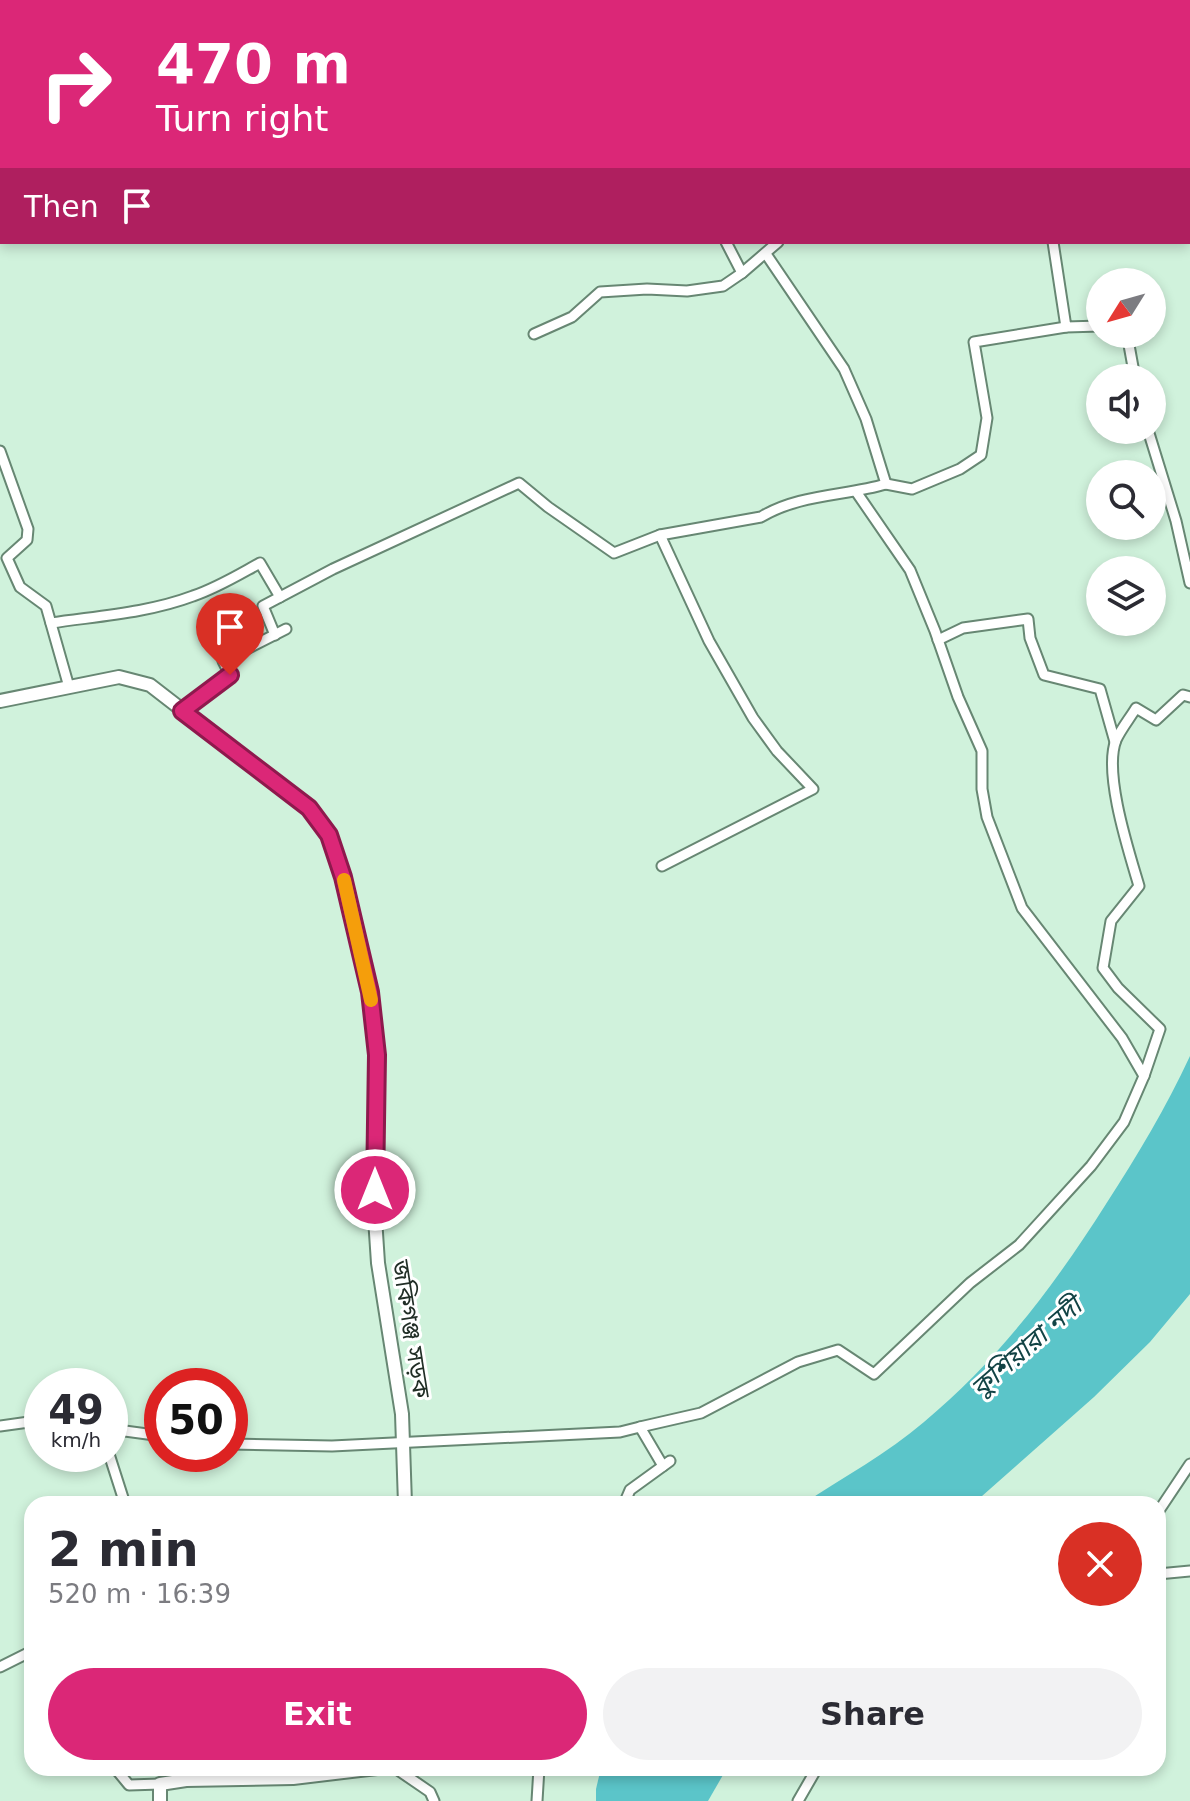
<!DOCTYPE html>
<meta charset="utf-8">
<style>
:root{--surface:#fff;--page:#f2f2f3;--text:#2b2b33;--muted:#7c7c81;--accent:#db2777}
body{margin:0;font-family:"DejaVu Sans","Noto Sans Bengali",sans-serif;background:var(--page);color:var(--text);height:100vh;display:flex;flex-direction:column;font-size:30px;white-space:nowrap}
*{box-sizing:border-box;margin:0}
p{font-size:26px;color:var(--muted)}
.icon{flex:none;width:44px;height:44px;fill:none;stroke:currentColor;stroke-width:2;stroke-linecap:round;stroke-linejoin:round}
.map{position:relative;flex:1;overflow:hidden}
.panel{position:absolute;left:24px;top:1496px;width:1142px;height:280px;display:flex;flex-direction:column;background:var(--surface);border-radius:24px;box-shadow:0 4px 12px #0003}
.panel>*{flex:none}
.top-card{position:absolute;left:0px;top:0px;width:1190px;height:244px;box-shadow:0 4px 12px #0003;background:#db2777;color:#fff;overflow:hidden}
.needle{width:52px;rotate:233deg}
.tools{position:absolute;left:1086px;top:268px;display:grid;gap:16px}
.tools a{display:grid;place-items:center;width:80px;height:80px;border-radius:50%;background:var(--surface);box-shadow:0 4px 12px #0003;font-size:40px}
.speed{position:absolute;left:24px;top:1368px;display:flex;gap:16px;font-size:40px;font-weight:700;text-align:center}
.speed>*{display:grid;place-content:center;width:104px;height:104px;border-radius:50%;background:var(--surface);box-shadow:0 4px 12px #0003;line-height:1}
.speed small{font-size:20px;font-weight:400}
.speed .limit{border:12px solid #d22;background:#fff;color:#111}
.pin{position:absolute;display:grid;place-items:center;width:68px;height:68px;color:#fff;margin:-82px -34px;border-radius:50% 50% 50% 0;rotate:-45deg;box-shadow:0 0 8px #0007}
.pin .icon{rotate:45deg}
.me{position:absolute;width:88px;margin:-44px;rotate:0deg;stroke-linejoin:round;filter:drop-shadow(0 0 6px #0008)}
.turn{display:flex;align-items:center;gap:28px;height:168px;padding:0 24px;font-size:36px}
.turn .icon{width:104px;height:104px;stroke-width:2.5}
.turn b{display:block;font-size:56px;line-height:68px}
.then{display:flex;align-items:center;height:76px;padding:0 24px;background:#0003;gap:16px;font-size:30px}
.round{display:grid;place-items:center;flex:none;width:84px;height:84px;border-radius:42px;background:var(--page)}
.head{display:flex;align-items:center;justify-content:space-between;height:136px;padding:0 24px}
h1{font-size:48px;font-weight:700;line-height:60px}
.primary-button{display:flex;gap:16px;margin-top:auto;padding:16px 24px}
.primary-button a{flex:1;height:92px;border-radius:48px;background:var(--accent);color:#fff;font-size:32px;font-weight:700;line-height:92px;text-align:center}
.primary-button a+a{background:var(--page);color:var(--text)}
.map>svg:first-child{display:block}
</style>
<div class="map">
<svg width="1190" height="1801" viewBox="0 0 1190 1801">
<rect width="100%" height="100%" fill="#d0f2dc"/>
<g fill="#5bc5c9">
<path d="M1190 1056V1294L1150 1342 1094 1397 973 1504H803C842 1478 888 1453 924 1422 999 1359 1054 1286 1106 1204 1137 1156 1166 1108 1190 1056Z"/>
<path d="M601 1768H727L708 1801H596V1789Z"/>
</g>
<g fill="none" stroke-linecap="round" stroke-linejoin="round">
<g stroke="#678773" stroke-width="13">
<g id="minor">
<path d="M673 0 676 2"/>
<path d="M515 2 520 0"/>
<path d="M1053 242 1066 327 1100 326"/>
<path d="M742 273 778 242"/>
<path d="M534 334 572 317 600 292 647 289 687 291 723 286 742 273 726 242"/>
<path d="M1127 334 1135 378"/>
<path d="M1148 430 1176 521 1190 583"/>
<path d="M0 451 28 529 27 540 7 558 20 587 46 606 69 687"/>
<path d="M886 484 912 489 960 469 981 455 987 418 974 342 1066 327"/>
<path d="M51 623C97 616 148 613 193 596 217 588 238 575 260 563L280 597"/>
<path d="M275 635 263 606 333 569 519 483 548 507 614 553 660 535"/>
<path d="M938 640 963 628 1028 619 1030 638 1044 675 1100 689 1115 742"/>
<path d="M182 711 230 675 223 661 286 629"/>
<path d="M662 866 813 789 777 751 753 718 709 641 660 535 761 517C799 494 845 496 886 484L866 419 844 369 766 254"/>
<path d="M1144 1076 1160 1029 1118 988 1103 968 1111 921 1139 886C1129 852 1103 773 1116 740 1121 729 1130 718 1136 708L1156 720 1183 695 1190 697"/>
<path d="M0 1426 29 1422 42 1423"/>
<path d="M640 1427 701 1413 798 1362 838 1350 874 1374 970 1283 1019 1245 1091 1166 1124 1122 1144 1076 1122 1038 1022 908 987 817 982 789V751L958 697 935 631 910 570 857 493"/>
<path d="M110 1429 162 1436"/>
<path d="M230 1444 332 1446 620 1432 640 1427 663 1466"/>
<path d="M109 1454 125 1504"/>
<path d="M624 1504 630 1490 670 1461"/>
<path d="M1158 1512 1190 1464"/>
<path d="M1158 1574 1190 1571"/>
<path d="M0 1667 32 1651"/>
<path d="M115 1768 129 1785 160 1784"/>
<path d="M395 1768 430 1792 434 1801"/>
<path d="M537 1801 539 1768"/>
<path d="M798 1801 817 1768"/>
</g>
</g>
<g stroke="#678773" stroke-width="16">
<g id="secondary">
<path d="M0 701 119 677 150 685 309 808 329 835 343 877 370 992 377 1055 375 1218 378 1263 402 1414 405 1504"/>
<path d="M160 1801V1784L186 1780 293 1778 377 1768"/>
</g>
</g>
<use href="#minor" stroke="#fff" stroke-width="9"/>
<use href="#secondary" stroke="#fff" stroke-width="12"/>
</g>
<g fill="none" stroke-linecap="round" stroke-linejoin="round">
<g stroke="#8e194d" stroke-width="20">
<path id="route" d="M230 675 182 711 309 808 329 835 343 877 370 992 377 1055 375 1190"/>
</g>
<use href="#route" stroke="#db2777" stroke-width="14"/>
<path stroke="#f59e0b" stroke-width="14" d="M344 880 371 1000"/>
</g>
<g text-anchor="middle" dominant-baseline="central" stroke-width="6" stroke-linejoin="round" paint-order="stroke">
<g font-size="24" fill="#212e26" stroke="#fff">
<text transform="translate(411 1329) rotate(81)">জকিগঞ্জ সড়ক</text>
</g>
<g font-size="26" font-style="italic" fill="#124345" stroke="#fff">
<text transform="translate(1026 1347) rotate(-41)">কুশিয়ারা নদী</text>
</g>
</g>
</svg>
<div class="tools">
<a><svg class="needle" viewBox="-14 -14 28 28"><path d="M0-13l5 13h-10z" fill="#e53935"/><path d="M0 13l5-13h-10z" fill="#7c7c81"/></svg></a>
<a><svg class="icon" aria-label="sound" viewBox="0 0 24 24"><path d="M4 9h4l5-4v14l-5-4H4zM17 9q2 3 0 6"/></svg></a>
<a><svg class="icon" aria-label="search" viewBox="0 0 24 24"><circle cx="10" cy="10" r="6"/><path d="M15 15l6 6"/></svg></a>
<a><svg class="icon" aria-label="layers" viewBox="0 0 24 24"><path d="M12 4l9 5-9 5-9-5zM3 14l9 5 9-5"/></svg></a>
</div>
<div class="speed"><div>49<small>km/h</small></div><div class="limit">50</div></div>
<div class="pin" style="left:230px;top:675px;background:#d93025"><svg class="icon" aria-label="arrive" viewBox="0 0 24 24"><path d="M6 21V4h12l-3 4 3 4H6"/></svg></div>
<svg class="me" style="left:375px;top:1190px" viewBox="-20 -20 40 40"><circle r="17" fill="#db2777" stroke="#fff" stroke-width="3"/><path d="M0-11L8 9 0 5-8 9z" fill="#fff"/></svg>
<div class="top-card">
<div class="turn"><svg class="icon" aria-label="right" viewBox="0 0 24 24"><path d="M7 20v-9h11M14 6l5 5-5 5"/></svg><div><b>470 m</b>Turn right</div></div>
<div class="then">Then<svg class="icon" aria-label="arrive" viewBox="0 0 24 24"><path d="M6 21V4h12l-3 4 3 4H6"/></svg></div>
</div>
<section class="panel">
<div class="head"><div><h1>2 min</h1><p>520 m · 16:39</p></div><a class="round" style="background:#d93025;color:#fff"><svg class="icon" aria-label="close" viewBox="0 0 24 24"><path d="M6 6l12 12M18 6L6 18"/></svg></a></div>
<div class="primary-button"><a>Exit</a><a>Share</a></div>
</section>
</div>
